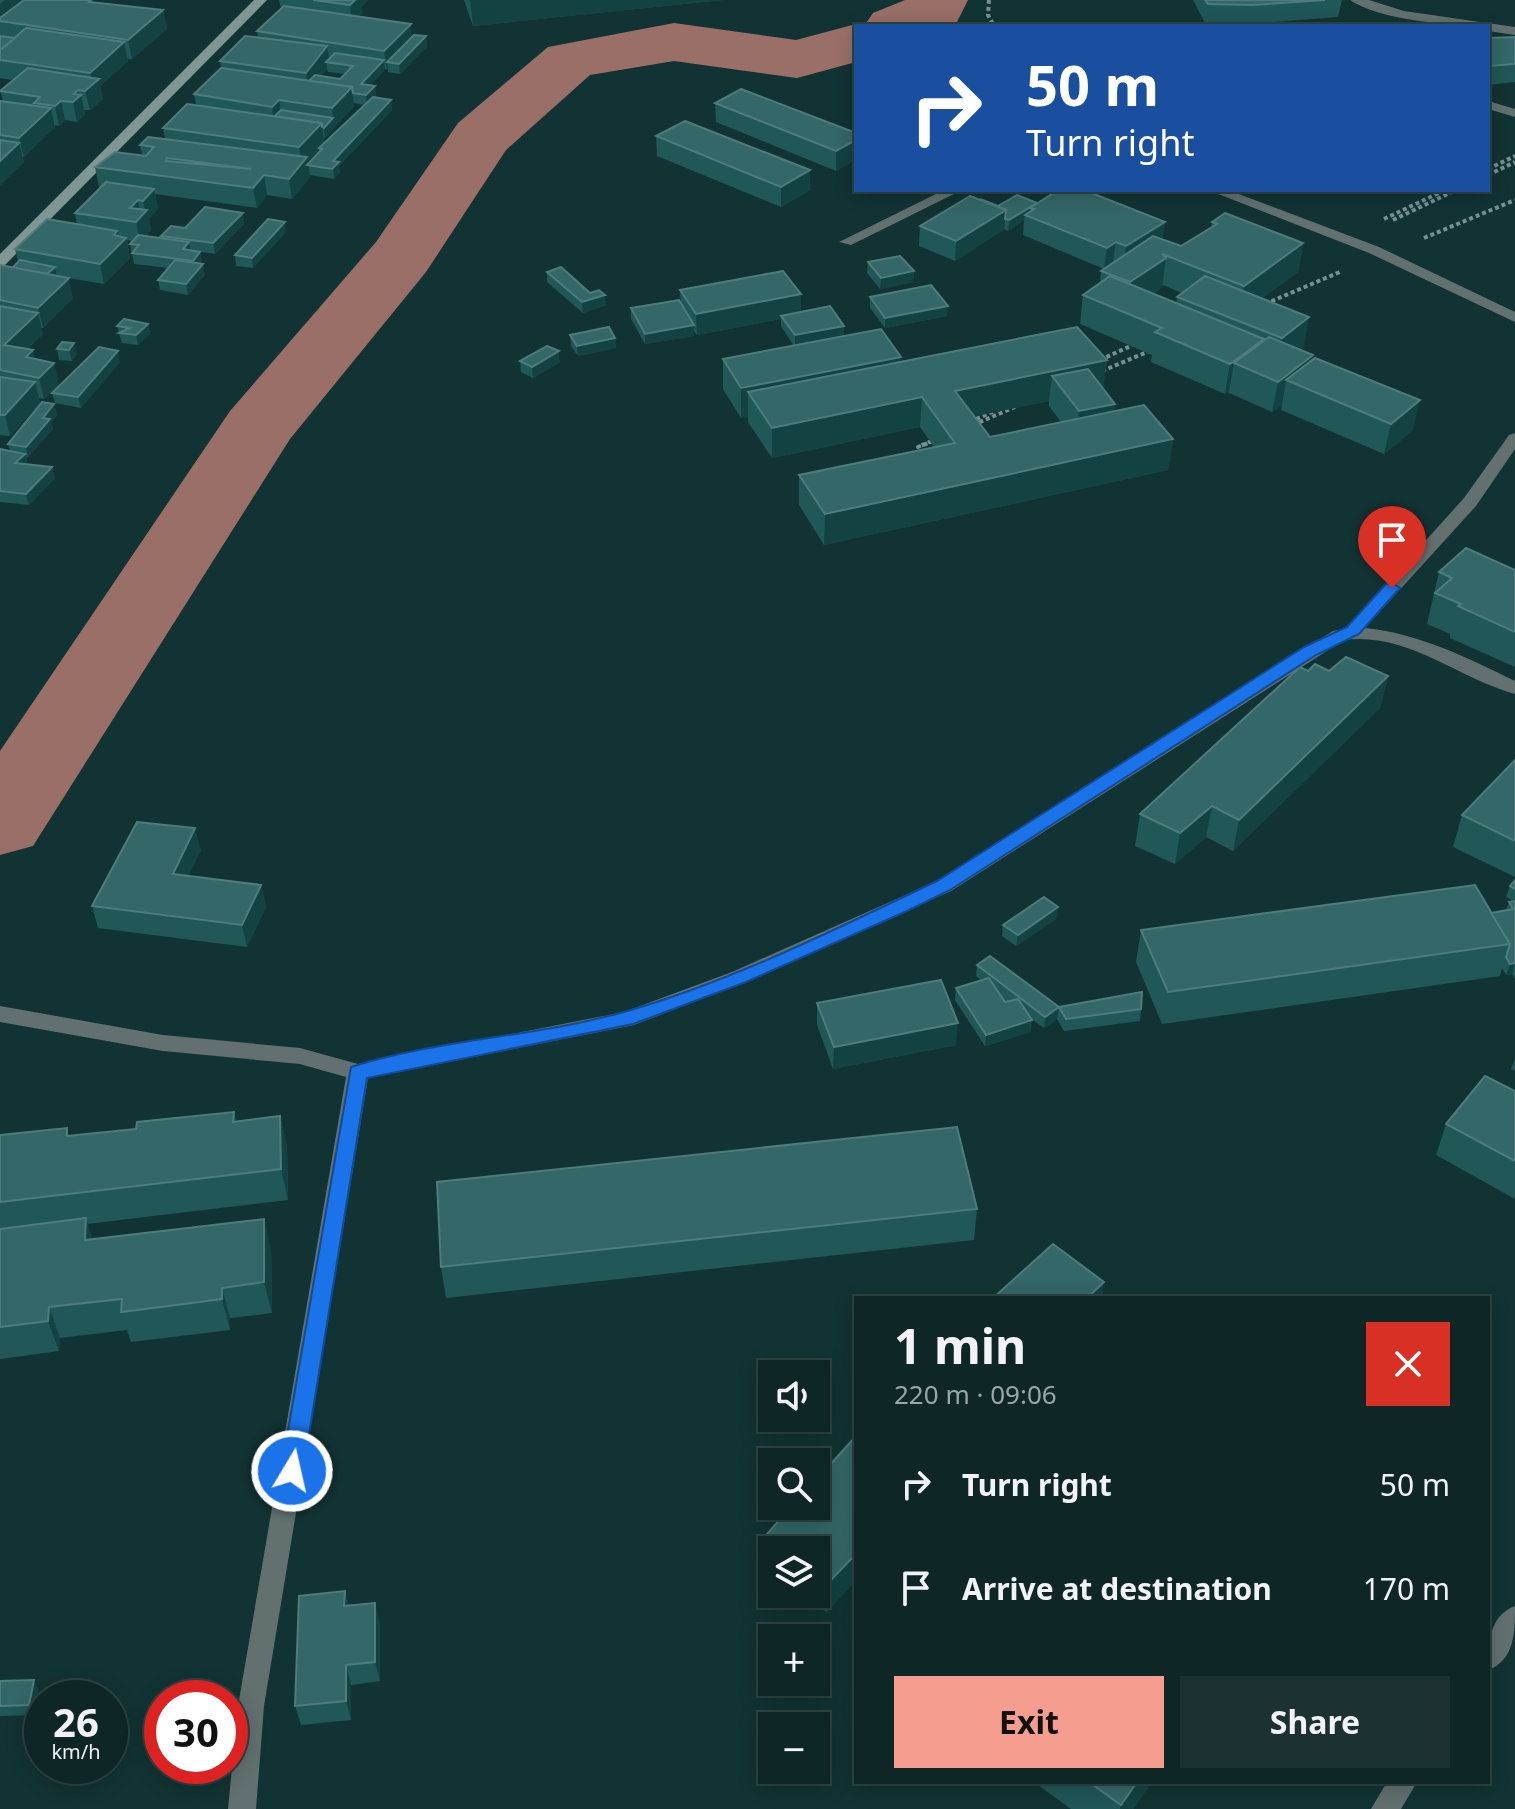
<!DOCTYPE html>
<meta charset="utf-8">
<style>
:root{--surface:#0e2626;--page:#1c3232;--text:#f1f3f6;--muted:#9ba5a7;--line:#2e4343;--accent:#f59d8e}
body{margin:0;font-family:"Noto Sans",sans-serif;background:var(--page);color:var(--text);height:100vh;display:flex;flex-direction:column;font-size:30px;white-space:nowrap}
*{box-sizing:border-box;margin:0}
p{font-size:26px;color:var(--muted)}
.icon{flex:none;width:44px;height:44px;fill:none;stroke:currentColor;stroke-width:2;stroke-linecap:round;stroke-linejoin:round}
.map{position:relative;flex:1;overflow:hidden}
.panel{position:absolute;left:854px;top:1296px;width:636px;height:488px;display:flex;flex-direction:column;background:var(--surface);border-radius:0px;box-shadow:0 4px 20px #0003,0 0 0 2px var(--line)}
.panel>*{flex:none}
.guide{position:absolute;left:854px;top:24px;width:636px;height:168px;border-radius:0px;box-shadow:0 4px 20px #0003,0 0 0 2px var(--line);background:#1a4fa0;color:#fff;overflow:hidden}
.tools{position:absolute;left:758px;top:1360px;display:grid;gap:16px}
.tools a{display:grid;place-items:center;width:72px;height:72px;border-radius:0px;background:var(--surface);box-shadow:0 4px 20px #0003,0 0 0 2px var(--line);font-size:40px}
.speed{position:absolute;left:24px;top:1680px;display:flex;gap:16px;font-size:40px;font-weight:700;text-align:center}
.speed>*{display:grid;place-content:center;width:104px;height:104px;border-radius:50%;background:var(--surface);box-shadow:0 4px 20px #0003,0 0 0 2px var(--line);line-height:1}
.speed small{font-size:20px;font-weight:400}
.speed .limit{border:12px solid #d22;background:#fff;color:#111}
.pin{position:absolute;display:grid;place-items:center;width:68px;height:68px;color:#fff;margin:-82px -34px;border-radius:50% 50% 50% 0;rotate:-45deg;box-shadow:0 0 8px #0007}
.pin .icon{rotate:45deg}
.me{position:absolute;width:88px;margin:-44px;rotate:9deg;stroke-linejoin:round;filter:drop-shadow(0 0 6px #0008)}
.turn{display:flex;align-items:center;gap:28px;height:168px;padding:0 40px;font-size:36px}
.turn .icon{width:104px;height:104px;stroke-width:2.5}
.turn b{display:block;font-size:56px;line-height:68px}
.round{display:grid;place-items:center;flex:none;width:84px;height:84px;border-radius:0px;background:var(--page)}
.summary{display:flex;align-items:center;justify-content:space-between;height:136px;padding:0 40px}
h1{font-size:48px;font-weight:700;line-height:60px}
.cta{display:flex;gap:16px;margin-top:auto;padding:16px 40px}
.cta a{flex:1;height:92px;border-radius:0px;background:var(--accent);color:#111;font-size:32px;font-weight:700;line-height:92px;text-align:center}
.cta a+a{background:var(--page);color:var(--text)}
ul{padding:0;list-style:none}
li{display:flex;align-items:center;gap:24px;height:104px;padding:0 40px}
li div{flex:1}
li b{display:block;font-size:30px}
li em{font-style:normal}
.map>svg:first-child{display:block}
</style>
<div class="map">
<svg width="1515" height="1809" viewBox="0 0 1515 1809">
<rect width="100%" height="100%" fill="#123333"/>
<g fill="none" stroke-linecap="round" stroke-linejoin="round">
<g fill="#9a6f67" fill-rule="evenodd">
<path d="M905 0H968L957 22 947 26H864L873 13Z"/>
<path d="M674 23 796 40 856 24 862 26H856V62L797 78 674 61 590 75 506 150 426 272 290 439 33 846 0 855V751L230 411 376 242 458 123 548 47Z"/>
</g>
<g stroke="#779191" stroke-width="4" stroke-dasharray="4 3" stroke-linecap="butt">
<path d="M989 0 988 15 994 26"/>
<path d="M1488 169 1515 156"/>
<path d="M1488 175 1515 162"/>
<path d="M1384 219 1445 190"/>
<path d="M1393 220 1456 190"/>
<path d="M1424 238 1515 200"/>
<path d="M1265 304 1340 272"/>
<path d="M1100 360 1135 344"/>
<path d="M1102 371 1152 350"/>
<path d="M970 422 994 411"/>
<path d="M973 425 1015 407"/>
<path d="M934 441 918 447 936 439"/>
</g>
<g fill="#627070" fill-rule="evenodd">
<path d="M1350 0H1369L1404 11 1515 27V35L1488 31V26C1453 26 1378 20 1350 0Z"/>
<path d="M1488 101 1515 109V117L1488 109Z"/>
</g>
<g fill="#627070" fill-rule="evenodd">
<path d="M944 190H962L851 245 839 242Z"/>
<path d="M1208 190H1228L1379 247 1515 312V322L1369 253Z"/>
<path d="M1515 433V449L1476 506 1365 628C1418 633 1468 658 1515 681V694C1457 678 1408 632 1344 640L951 891 746 982 634 1025 368 1078 264 1706 256 1809H228L238 1706 346 1077 300 1064 163 1051 0 1022V1006L163 1035 300 1048 358 1064 624 1012 732 972 937 881 1333 631 1346 629 1464 498 1509 435Z"/>
<path d="M1515 1606C1515 1631 1515 1660 1488 1670 1488 1646 1488 1616 1515 1606Z"/>
<path d="M1387 1782H1417L1401 1809H1371Z"/>
</g>
<path fill="#7f9695" fill-rule="evenodd" d="M254 0H267L5 265 0 266V254Z"/>
</g>
<g fill="#205757" fill-rule="evenodd">
<path d="M0 0H91L92 3 163 10 167 29 132 59H127L128 61 100 86 103 99 90 110H84L85 114 77 122 65 120 59 126 55 125V127L24 157H23L24 162 0 185V101H3L0 91 13 80 0 78Z"/>
<path d="M279 0H368L361 7 362 14 359 16 413 36H426L427 46 400 74 388 72V69H385L371 85 375 86 376 96 375 97 391 100 392 110 339 166 340 172 334 179 310 175V177L292 199 267 195 257 208 155 194 158 209 149 219 151 230 146 236 161 238V236L185 228 244 224 215 254 190 250 200 252 202 263 201 264 205 275 188 295 160 290 158 280 169 268 134 264 130 244 133 241 127 240 130 258 104 284 57 276 73 298 43 328H41L43 334 27 349 59 384 44 399 39 398 40 403 10 436 0 435V265L12 268 18 262 15 249 77 225 75 213 101 187H99L95 167 142 155 140 145 165 139 163 128 196 105 194 94 221 68 220 61 258 37 257 31 281 9ZM327 69 328 72 345 74 340 79 321 76ZM354 103 364 105 324 142V137L325 138 354 106ZM319 149V152L308 164V161Z"/>
<path d="M464 0H723L473 26Z"/>
<path d="M1193 0H1342L1338 17 1249 24 1205 23Z"/>
<path d="M1515 37V82L1488 85V38Z"/>
<path d="M715 103 856 133V159L836 171 716 122Z"/>
<path d="M656 136 810 170V190L781 207 657 156Z"/>
<path d="M1037 203 1165 222 1162 240 1181 246 1211 228 1212 222 1303 243 1298 272 1261 299 1304 347 1301 350 1312 360 1413 430 1384 454 1281 410 1282 405 1272 412 1229 393V391L1225 394 1151 362 1152 355 1080 324 1083 295 1100 284 1101 271 1104 269 1023 235 1024 220 1008 231 1004 229 955 261 919 246 920 226 998 206ZM1163 285 1182 293 1177 297 1176 303 1153 294 1162 287Z"/>
<path d="M286 232 253 268 236 266 235 255Z"/>
<path d="M868 262 914 271 913 282 880 289 867 273Z"/>
<path d="M547 272 606 305 583 313 547 282Z"/>
<path d="M680 290 801 312 844 336 901 361 1077 327 1103 389 1115 404 1114 411 1173 439 1168 470 824 545 799 505V475L934 447 920 427 772 458 748 422V417L741 418 723 389V359L794 346 781 326V319L697 335 694 331V336L645 344 631 319V308L681 304ZM1049 401V406L1061 422 990 437 974 416Z"/>
<path d="M870 297 947 316 885 328 870 308Z"/>
<path d="M148 324 150 334 138 345 122 343 117 326Z"/>
<path d="M570 335 615 338 616 348 578 356 571 346Z"/>
<path d="M62 342 77 354 72 361 59 360 57 349Z"/>
<path d="M520 361 560 362 533 378 521 372Z"/>
<path d="M120 362 81 408 55 403 52 393Z"/>
<path d="M54 404 57 415 51 422 53 429 28 457H26L28 464 52 467 55 478 29 505 0 502V449L10 451 8 444Z"/>
<path d="M1515 570V667L1450 638V634L1427 624 1439 572Z"/>
<path d="M1308 671H1329L1388 676 1380 708 1233 851 1206 837 1175 864 1135 846 1140 814Z"/>
<path d="M1515 760V877L1453 847 1462 815Z"/>
<path d="M201 850 188 876 261 885 266 907 247 947 98 928 92 906Z"/>
<path d="M1515 880V979L1512 974 1506 975 1502 968 1500 976 1162 1024 1136 962 1141 930 1491 913 1506 910 1509 902 1514 901 1506 897 1510 886Z"/>
<path d="M1057 918 1016 946 1002 936 1003 925Z"/>
<path d="M977 965 1059 1007 1141 1009 1140 1021 1064 1031 1057 1019 1044 1028 1030 1018 1031 1032 985 1046 955 1000 956 988 982 981 976 976Z"/>
<path d="M817 1003 956 1045 833 1069 817 1025Z"/>
<path d="M1515 1059V1071L1511 1069Z"/>
<path d="M1515 1091V1199L1436 1155 1446 1124Z"/>
<path d="M234 1112 236 1121 280 1116 287 1147 288 1200 87 1224 92 1239 271 1250 272 1313 230 1318V1330L131 1342 127 1330 60 1338 59 1351 0 1359V1135L70 1136 136 1129Z"/>
<path d="M977 1209 974 1240 446 1298 441 1267Z"/>
<path d="M856 1436 827 1612 797 1594H816V1550H772V1579L759 1572V1543Z"/>
<path d="M345 1591 349 1606 380 1623V1681L351 1685V1720L301 1725 295 1706Z"/>
<path d="M0 1681 39 1690 34 1715 0 1716Z"/>
<path d="M1034 1782H1152L1133 1809H1071Z"/>
</g>
<g fill="#124242">
<path d="M5 0H28L0 21V4Z"/>
<path d="M354 0H368L361 7 362 14 352 23 350 5Z"/>
<path d="M470 0H723L473 26Z"/>
<path d="M163 10 167 29 132 59 128 40Z"/>
<path d="M411 24 413 42 387 62 388 68 387 70 384 51Z"/>
<path d="M426 36 427 46 400 74 399 64Z"/>
<path d="M124 42 128 61 100 86 103 99 90 110 85 91 92 85 90 73Z"/>
<path d="M327 46 330 63 326 62 327 69 312 88 308 87 306 73Z"/>
<path d="M384 60 385 70 363 94 361 84Z"/>
<path d="M375 86 376 96 367 105 366 95Z"/>
<path d="M352 87 354 106 325 138 324 128 333 118 332 108Z"/>
<path d="M78 90 80 96 81 95 85 114 77 122 73 102 74 94Z"/>
<path d="M279 100 282 119 274 120 272 107Z"/>
<path d="M391 100 392 110 339 166 340 172 334 179 333 161Z"/>
<path d="M61 101 65 120 59 126 55 106Z"/>
<path d="M51 108 55 127 24 157 19 138Z"/>
<path d="M322 123 324 142 308 161 310 177 292 199 289 179 302 164 299 147Z"/>
<path d="M856 140V159L836 171V151Z"/>
<path d="M19 143 24 162 0 185V161Z"/>
<path d="M810 170V190L781 207V187Z"/>
<path d="M264 175 267 195 257 208 253 188Z"/>
<path d="M154 189 158 209 149 219 151 230 140 242 136 222 130 208 138 200 141 217 145 212 143 201Z"/>
<path d="M1037 203 1034 209 1030 208V217L1025 215 1024 220 1008 231 1009 220Z"/>
<path d="M1006 210 1004 230 955 261 956 241Z"/>
<path d="M243 213 244 224 215 254 213 243Z"/>
<path d="M285 222 286 232 253 268 252 258Z"/>
<path d="M1165 222 1162 242 1124 267 1126 246Z"/>
<path d="M117 231 120 244 126 238 130 258 104 284 100 264 114 235Z"/>
<path d="M189 242 191 253 183 249Z"/>
<path d="M1116 242 1113 262 1104 269 1107 248Z"/>
<path d="M1303 243 1298 272 1239 315 1244 286Z"/>
<path d="M200 252 202 263 195 271 193 261Z"/>
<path d="M1166 258 1162 287 1126 312 1130 282Z"/>
<path d="M203 264 205 275 188 295 186 284Z"/>
<path d="M55 267 57 277 40 281Z"/>
<path d="M914 271 913 282 880 289 881 278Z"/>
<path d="M69 278 73 298 43 328 38 308Z"/>
<path d="M801 294V315L781 316V319L697 335 696 314Z"/>
<path d="M605 295 606 305 583 313 582 302Z"/>
<path d="M948 306 947 316 885 328V318Z"/>
<path d="M38 313 43 334 9 365 4 345Z"/>
<path d="M1309 317 1304 347 1277 368 1282 338Z"/>
<path d="M148 324 150 334 138 345 136 335Z"/>
<path d="M694 325V336L645 344V334Z"/>
<path d="M844 326V336L795 346V335Z"/>
<path d="M615 338 616 348 578 356 577 346Z"/>
<path d="M1264 339 1258 368 1234 363 1229 391 1225 394 1230 364Z"/>
<path d="M74 343 77 354 72 361 69 350Z"/>
<path d="M33 350 38 371 31 378 26 357Z"/>
<path d="M118 351 120 362 81 408 78 397Z"/>
<path d="M559 351 560 362 533 378 532 367Z"/>
<path d="M1313 355 1308 385 1286 380 1282 405 1272 412 1278 382Z"/>
<path d="M901 357 900 387 748 392V417L741 418V388Z"/>
<path d="M1107 360 1103 390 1052 376 1049 401 953 421 955 391Z"/>
<path d="M54 363 59 384 44 399 39 378Z"/>
<path d="M35 382 40 403 10 436 5 415Z"/>
<path d="M922 397 920 427 772 458V428Z"/>
<path d="M1420 400 1413 430 1384 454 1391 424Z"/>
<path d="M54 404 57 415 51 422 53 429 28 457 26 447 43 418Z"/>
<path d="M1115 404 1111 435 1075 441 1079 411Z"/>
<path d="M1173 439 1168 470 824 545 825 514Z"/>
<path d="M25 454 28 464 15 463Z"/>
<path d="M52 467 55 478 29 505 26 494Z"/>
<path d="M1388 676 1380 708 1233 851 1239 820Z"/>
<path d="M1212 806 1206 837 1175 864 1180 833Z"/>
<path d="M195 828 201 850 178 896 173 874Z"/>
<path d="M261 885 266 907 247 947 242 925Z"/>
<path d="M1058 907 1057 918 1016 946 1018 935Z"/>
<path d="M1515 963 1512 974 1506 975 1510 964Z"/>
<path d="M1059 1007 1057 1019 1044 1028 1045 1017Z"/>
<path d="M1032 1020 1031 1032 985 1046 986 1035Z"/>
<path d="M958 1023 956 1045 833 1069 834 1047Z"/>
<path d="M280 1116 287 1147 288 1200 281 1169Z"/>
<path d="M86 1218 96 1249 85 1240Z"/>
<path d="M264 1219 271 1250 272 1313 264 1282Z"/>
<path d="M1104 1282 1102 1298H1087Z"/>
<path d="M222 1288 230 1318V1330L222 1299Z"/>
<path d="M49 1307 60 1338 59 1351 48 1321Z"/>
<path d="M856 1554V1581L827 1612 828 1583Z"/>
<path d="M345 1591 350 1611 344 1606Z"/>
<path d="M375 1603 380 1623V1681L375 1662Z"/>
<path d="M346 1665 351 1685V1720L346 1701Z"/>
<path d="M34 1680 39 1690 34 1715 29 1705Z"/>
<path d="M1137 1782H1152L1133 1809H1120L1121 1805Z"/>
</g>
<g fill="#346767" stroke="#4e7c7c" stroke-width="2" fill-rule="evenodd">
<path d="M24 0H91L89 2 163 10 128 40 0 21V18Z"/>
<path d="M313 0H355L350 5Z"/>
<path d="M1205 0H1325L1252 5 1208 4Z"/>
<path d="M284 6 411 24 384 51 257 31Z"/>
<path d="M26 28 124 42 90 73 0 60V50Z"/>
<path d="M414 35 426 36 399 64 387 62Z"/>
<path d="M0 36 15 38 0 50Z"/>
<path d="M245 36 327 46 306 73 220 61Z"/>
<path d="M1515 37V64L1488 66V38Z"/>
<path d="M335 53 384 60 361 84 375 86 366 95 353 93 352 87 309 81 315 75 340 79 353 66 326 62Z"/>
<path d="M28 68 99 79 85 91 78 90 74 94 81 95 73 102 61 101 55 106 34 103 40 97 0 91Z"/>
<path d="M221 68 352 87 332 108 279 100 272 107 194 94Z"/>
<path d="M741 89 856 133V140L836 151 715 103Z"/>
<path d="M373 97 391 100 333 161 339 162 332 169 307 165 322 149 319 148Z"/>
<path d="M0 101 51 108 19 138 0 135Z"/>
<path d="M187 104 322 123 299 147 163 128Z"/>
<path d="M281 110 333 118 324 128 322 127V123L275 116Z"/>
<path d="M685 121 810 170 781 187 656 136Z"/>
<path d="M148 137 307 157 289 179 264 175 253 188 95 167 115 152 146 156 154 147 140 145ZM167 158 251 169 166 161Z"/>
<path d="M0 140 19 143 0 161Z"/>
<path d="M106 182 154 189 143 201 138 200 130 208 147 210 136 222 75 213Z"/>
<path d="M1058 190H1084L1165 222 1126 246 1116 242 1107 248 1025 215 1034 209 1030 208Z"/>
<path d="M1017 195 1037 203 1009 220 1005 219 1006 210 980 199 998 206Z"/>
<path d="M970 196 1006 210 956 241 920 226Z"/>
<path d="M205 207 243 213 213 243 161 236 171 226 185 228Z"/>
<path d="M1225 213 1303 243 1244 286 1162 254 1166 258 1130 282 1101 271 1153 236 1181 246 1217 224 1212 222Z"/>
<path d="M47 219 117 231 114 235 126 238 100 264 15 249Z"/>
<path d="M268 219 285 222 252 258 235 255Z"/>
<path d="M138 235 189 242 183 249 200 252 193 261 132 253 139 245 130 244Z"/>
<path d="M900 256 914 271 881 278 868 262Z"/>
<path d="M20 260 55 267 47 274 12 268Z"/>
<path d="M175 260 203 264 186 284 158 280Z"/>
<path d="M0 265 69 278 38 308 0 300Z"/>
<path d="M561 267 590 293 599 290 605 295 582 302 547 272Z"/>
<path d="M783 271 801 294 696 314 680 290Z"/>
<path d="M1110 276 1264 339 1230 364 1155 332 1162 328 1083 295Z"/>
<path d="M1205 276 1309 317 1282 338 1177 297Z"/>
<path d="M931 285 948 306 885 318 870 297Z"/>
<path d="M679 300 694 325 645 334 631 308Z"/>
<path d="M0 306 38 313 4 345 33 350 26 357 54 363 39 378 0 370Z"/>
<path d="M830 306 844 326 795 335 781 316Z"/>
<path d="M124 319 148 324 136 335 119 333 130 328 117 326Z"/>
<path d="M609 327 615 338 577 346 570 335Z"/>
<path d="M1077 327 1107 360 955 391 990 437 1144 405 1173 439 825 514 799 475 955 443 922 397 772 428 748 392Z"/>
<path d="M881 329 901 357 741 388 723 359Z"/>
<path d="M1269 337 1313 355 1278 382 1234 363Z"/>
<path d="M62 342 74 343 69 350 57 349Z"/>
<path d="M547 346 559 351 532 367 520 361Z"/>
<path d="M99 347 118 351 78 397 52 393Z"/>
<path d="M1315 358 1420 400 1391 424 1286 380Z"/>
<path d="M1088 369 1115 404 1079 411 1052 376Z"/>
<path d="M0 377 35 382 5 415H0Z"/>
<path d="M42 402 54 404 43 418 50 419 26 447 8 444Z"/>
<path d="M0 449 25 454 15 463 52 467 26 494 0 491Z"/>
<path d="M1466 548 1515 570V632L1458 606 1461 604 1435 593 1452 578 1439 572Z"/>
<path d="M1346 657 1388 676 1239 820 1212 806 1180 833 1140 814 1300 667 1308 671 1315 664 1329 671Z"/>
<path d="M1515 760V841L1462 815Z"/>
<path d="M137 822 195 828 173 874 261 885 242 925 92 906Z"/>
<path d="M1515 880V889L1510 886Z"/>
<path d="M1475 885 1510 944 1168 992 1141 930Z"/>
<path d="M1044 897 1058 907 1018 935 1003 925Z"/>
<path d="M1515 901V963L1510 964 1506 957 1510 944 1491 913 1513 909 1509 902Z"/>
<path d="M990 956 1059 1007 1045 1017 977 965Z"/>
<path d="M989 978 1005 1002 1018 999 1032 1020 986 1035 956 988Z"/>
<path d="M941 980 958 1023 834 1047 817 1003Z"/>
<path d="M1142 992 1141 1009 1066 1019 1059 1007Z"/>
<path d="M1485 1076 1515 1091V1161L1446 1124Z"/>
<path d="M234 1112 233 1122 280 1116 281 1169 0 1202V1135L67 1128V1136L136 1129 137 1122Z"/>
<path d="M957 1127 977 1209 441 1267 437 1182Z"/>
<path d="M86 1218 85 1240 264 1219V1282L222 1288V1299L121 1312 122 1299 49 1307 48 1321 0 1327V1229Z"/>
<path d="M1053 1244 1104 1282 1087 1298H993Z"/>
<path d="M856 1436V1554L828 1583 816 1576V1550H772L759 1543 792 1506H816V1480Z"/>
<path d="M345 1591 344 1606 375 1603V1662L346 1665V1701L295 1706 299 1596Z"/>
<path d="M34 1680 29 1705 0 1706V1681Z"/>
<path d="M1089 1782H1137L1121 1805Z"/>
</g>
<path fill="#1a73e8" stroke="#114b97" stroke-width="2" d="M1392 583 1400 588 1359 634 1316 655 950 890 907 911 746 982 633 1024 367 1078 303 1471 300 1478 292 1481 284 1478 281 1471 351 1067C439 1039 535 1037 624 1012 730 982 838 928 937 881L1304 647 1347 627 1386 584Z"/>
</svg>
<div class="tools">
<a><svg class="icon" aria-label="sound" viewBox="0 0 24 24"><path d="M4 9h4l5-4v14l-5-4H4zM17 9q2 3 0 6"/></svg></a>
<a><svg class="icon" aria-label="search" viewBox="0 0 24 24"><circle cx="10" cy="10" r="6"/><path d="M15 15l6 6"/></svg></a>
<a><svg class="icon" aria-label="layers" viewBox="0 0 24 24"><path d="M12 4l9 5-9 5-9-5zM3 14l9 5 9-5"/></svg></a>
<a>+</a>
<a>−</a>
</div>
<div class="speed"><div>26<small>km/h</small></div><div class="limit">30</div></div>
<div class="pin" style="left:1392px;top:588px;background:#d93025"><svg class="icon" aria-label="arrive" viewBox="0 0 24 24"><path d="M6 21V4h12l-3 4 3 4H6"/></svg></div>
<svg class="me" style="left:292px;top:1471px" viewBox="-20 -20 40 40"><circle r="17" fill="#1a73e8" stroke="#fff" stroke-width="3"/><path d="M0-11L8 9 0 5-8 9z" fill="#fff"/></svg>
<div class="guide">
<div class="turn"><svg class="icon" aria-label="right" viewBox="0 0 24 24"><path d="M7 20v-9h11M14 6l5 5-5 5"/></svg><div><b>50 m</b>Turn right</div></div>
</div>
<section class="panel">
<div class="summary"><div><h1>1 min</h1><p>220 m · 09:06</p></div><a class="round" style="background:#d93025;color:#fff"><svg class="icon" aria-label="close" viewBox="0 0 24 24"><path d="M6 6l12 12M18 6L6 18"/></svg></a></div>
<ul>
<li><svg class="icon" aria-label="right" viewBox="0 0 24 24"><path d="M7 20v-9h11M14 6l5 5-5 5"/></svg><div><b>Turn right</b></div><em>50 m</em></li>
<li><svg class="icon" aria-label="arrive" viewBox="0 0 24 24"><path d="M6 21V4h12l-3 4 3 4H6"/></svg><div><b>Arrive at destination</b></div><em>170 m</em></li>
</ul>
<div class="cta"><a>Exit</a><a>Share</a></div>
</section>
</div>
